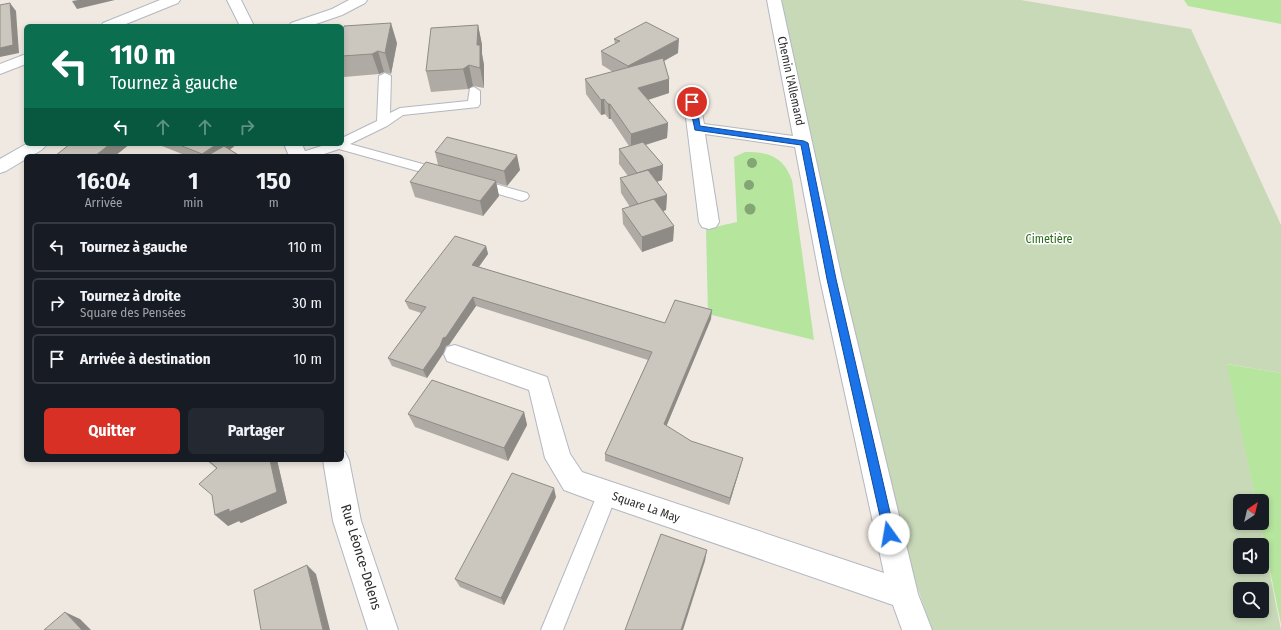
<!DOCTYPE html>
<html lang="fr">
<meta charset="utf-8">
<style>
:root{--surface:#171b24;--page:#242831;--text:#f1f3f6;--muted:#9ea1a6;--line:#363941;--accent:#d93025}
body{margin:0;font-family:"Fira Sans Condensed",sans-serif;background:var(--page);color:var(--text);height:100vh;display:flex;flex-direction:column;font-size:15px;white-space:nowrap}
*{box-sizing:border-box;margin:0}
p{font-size:13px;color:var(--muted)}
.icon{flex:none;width:22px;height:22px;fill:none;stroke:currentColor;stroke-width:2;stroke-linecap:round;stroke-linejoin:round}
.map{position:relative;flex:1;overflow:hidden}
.panel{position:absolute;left:24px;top:154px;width:320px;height:308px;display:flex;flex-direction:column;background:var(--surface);border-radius:6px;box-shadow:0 2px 6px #0003}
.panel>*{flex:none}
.banner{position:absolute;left:24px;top:24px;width:320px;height:122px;border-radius:6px;box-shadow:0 2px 6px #0003;background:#0b6e4f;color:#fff;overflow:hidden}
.needle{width:26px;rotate:35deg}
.controls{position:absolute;left:1233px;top:494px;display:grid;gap:8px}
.controls a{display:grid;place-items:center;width:36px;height:36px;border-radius:6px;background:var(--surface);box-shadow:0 2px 6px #0003;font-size:20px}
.pin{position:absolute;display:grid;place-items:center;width:34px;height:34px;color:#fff;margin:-17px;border:2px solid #fff;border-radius:50%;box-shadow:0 1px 4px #0007}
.me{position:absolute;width:44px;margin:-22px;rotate:347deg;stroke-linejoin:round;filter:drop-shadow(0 0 3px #0008)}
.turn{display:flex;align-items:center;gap:14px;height:84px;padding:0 20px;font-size:18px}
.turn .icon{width:52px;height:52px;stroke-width:2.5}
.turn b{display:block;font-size:28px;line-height:34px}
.lanes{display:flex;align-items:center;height:38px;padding:0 20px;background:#0003;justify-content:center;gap:20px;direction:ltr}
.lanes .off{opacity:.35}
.eta{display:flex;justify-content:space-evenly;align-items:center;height:68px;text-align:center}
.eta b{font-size:24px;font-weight:700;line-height:28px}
.button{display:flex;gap:8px;margin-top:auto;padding:8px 20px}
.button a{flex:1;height:46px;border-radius:6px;background:var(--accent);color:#fff;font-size:16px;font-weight:700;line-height:46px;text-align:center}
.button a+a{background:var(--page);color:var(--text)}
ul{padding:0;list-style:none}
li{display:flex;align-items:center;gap:12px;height:50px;margin:0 8px 6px;padding:0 12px;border:2px solid var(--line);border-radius:6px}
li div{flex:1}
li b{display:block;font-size:15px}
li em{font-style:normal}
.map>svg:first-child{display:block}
</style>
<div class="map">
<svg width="1281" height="630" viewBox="0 0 1281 630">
<rect width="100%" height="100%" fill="#efe9e1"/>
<g fill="#b6e59e">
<path d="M1184 0H1281V24L1188 6Z"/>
<path d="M745 152C769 152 783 156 792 180L814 340 708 314 706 229 737 222 734 157Z"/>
<path d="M1226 364 1281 373V624L1260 523H1262V501H1256Z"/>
</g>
<path fill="#c8d9b8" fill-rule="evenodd" d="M777 0H1021L1191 29 1281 225V373L1227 364 1256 501H1240V523H1260L1281 630H932L910 566 853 361ZM1240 545H1262V567H1240ZM1240 589H1262V611H1240Z"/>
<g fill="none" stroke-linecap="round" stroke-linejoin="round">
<g stroke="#b4b7c1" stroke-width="2">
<g id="service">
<path d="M385 73 391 76 390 113 400 108 468 101 470 88 474 87 480 91V104L478 107 403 115 387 126 350 144 448 171 450 174 448 177 443 178 339 149 318 156H297L299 153 328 144H342V138L377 121 379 76Z"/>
<path d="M477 179 527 193 529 196 527 199 522 201 472 186 470 183 472 180Z"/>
<path d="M607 485 614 488 617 494 563 630H541L600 488Z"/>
</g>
</g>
<g stroke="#b4b7c1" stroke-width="2">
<g id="minor">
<path d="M160 0H180L178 3 121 26H101L103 23Z"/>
<path d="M227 0H241L254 26H240Z"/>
<path d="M349 0H367L365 3 342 15 310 26H289L291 23 332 9Z"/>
<path d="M767 0H781L842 279 918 594 932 630H902L893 605 607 506 564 490 545 458 529 390 447 361 444 354 447 347 455 345 547 377 570 454 582 472 884 573 820 279 795 147 705 134 719 222 716 227 709 229 702 227 699 222 684 102 686 98 692 97 698 98 700 102 704 124 793 136Z"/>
<path d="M26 54V64L0 74V64Z"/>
<path d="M26 144H47C43 150 34 156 26 156V159L6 171 0 173V159Z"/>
<path d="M284 144H302L307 156H289Z"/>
<path d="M342 451 345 452 349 460 361 521 398 630H368L333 521 323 460H342Z"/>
</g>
</g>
<use href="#service" fill="#fff" fill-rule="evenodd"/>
<use href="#minor" fill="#fff" fill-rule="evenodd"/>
</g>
<g fill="#84a574">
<circle cx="752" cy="163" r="5"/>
<circle cx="749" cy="185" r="5"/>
<circle cx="750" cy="209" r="5.5"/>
</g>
<g fill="#afaba4">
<path d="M478 25 482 45V54L484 65V88L473 86 468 89 431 92 426 71Z"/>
<path d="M342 34 397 43 391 74 384 72 379 74 344 77 342 71Z"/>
<path d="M614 39 678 53 664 61 669 79V93L648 100 668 123 667 138 646 145 663 165 662 180 657 182 667 195 666 210 663 211 674 226 673 241 642 252 623 224 622 209 630 207 621 193 620 178 628 176 619 164V149L629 146 611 119H609L605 114 601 115 586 94 585 79 613 72 602 65 601 51 615 44Z"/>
<path d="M157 144H237L230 150 240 156H187Z"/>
<path d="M435 152 520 170 507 186 496 183 499 196 483 216 415 197 410 182 438 165Z"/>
<path d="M486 246 488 254 479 267 665 323 711 319 666 426 691 441 741 465 729 505 605 461V454L648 360 476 306 449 345 446 346 443 354 427 378 392 366 388 358 421 313 409 309 405 301Z"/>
<path d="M524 412 527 425 508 461 415 427 408 414Z"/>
<path d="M206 460H277L287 503 241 523 239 521 228 526 216 468Z"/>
<path d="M556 497 504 605 460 587 455 579Z"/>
</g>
<g fill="#8e8b86">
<path d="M78 0H115L77 9 72 1Z"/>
<path d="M10 3 16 11 19 53 0 57V48Z"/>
<path d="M391 23 397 43 391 74 385 53Z"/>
<path d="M478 25 482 45V54L484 65V88L480 68 477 45Z"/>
<path d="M679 39 678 53 628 81V66Z"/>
<path d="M378 51 384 72 379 74 372 54Z"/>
<path d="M469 65 473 86 468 89 463 69Z"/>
<path d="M669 79V93L638 103V88Z"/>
<path d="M604 99 605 114 601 115V100Z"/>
<path d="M608 104H610L611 119H609Z"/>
<path d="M668 123 667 138 631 149V134Z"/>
<path d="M110 144H130L115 156H95Z"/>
<path d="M217 144H237L220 156H203L202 154Z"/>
<path d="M517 155 520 170 507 186 504 171Z"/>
<path d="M663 165 662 180 637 188V173Z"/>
<path d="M496 181 499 196 483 216 480 201Z"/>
<path d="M667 195 666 210 638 219V204Z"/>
<path d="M674 226 673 241 642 252V237Z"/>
<path d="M486 246 488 254 474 273 472 265Z"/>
<path d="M473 297 476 306 449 345 446 346 443 354 427 378 423 370 443 338Z"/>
<path d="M712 310 711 319 664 432V424Z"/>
<path d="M524 412 527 425 508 461 504 448Z"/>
<path d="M743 458 741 465 729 505 730 498Z"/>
<path d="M270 460H277L287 503 241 523 239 521 228 526 215 515Z"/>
<path d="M554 488 556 497 504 605 501 598Z"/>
<path d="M707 550 705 561 683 630H681Z"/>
<path d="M307 565 316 574 330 630H323Z"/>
<path d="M65 612 80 619 91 630H82Z"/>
</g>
<g fill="#cbc7bf" stroke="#8e8b86">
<path d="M10 3 13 45 0 48V5Z"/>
<path d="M646 22 679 39 628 66 601 51 620 41 614 39Z"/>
<path d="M391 23 385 53 378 51 372 54 342 56V34L344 26Z"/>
<path d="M478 25 477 45H480V68L469 65 463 69 426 71 431 28Z"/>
<path d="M663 58 669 79 638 88 668 123 631 134 610 104H608L604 99 601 100 585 79Z"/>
<path d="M447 137 517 155 504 171 435 152Z"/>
<path d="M643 142 663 165 637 173 619 149Z"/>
<path d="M70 144H110L95 156H55Z"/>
<path d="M177 144H217L202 154Z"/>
<path d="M224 146 240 156H207Z"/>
<path d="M426 162 496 181 480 201 410 182Z"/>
<path d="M648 170 667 195 638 204 620 178Z"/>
<path d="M654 199 674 226 642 237 622 209Z"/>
<path d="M455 236 486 246 472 265 665 323 675 300 712 310 664 424 691 441 743 458 730 498 605 454 652 352 473 297 446 337 443 338 440 346 423 370 388 358 426 307 405 301Z"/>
<path d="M432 380 524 412 504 448 408 414Z"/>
<path d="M208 460H270L277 492 229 512V509L215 515 212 495 199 484 217 468Z"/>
<path d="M512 473 554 488 501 598 455 579Z"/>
<path d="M661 534 707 550 681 630H625Z"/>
<path d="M307 565 323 630H261L254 590Z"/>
<path d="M65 612 82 630H44Z"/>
</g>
<path fill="#1a73e8" stroke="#114b97" d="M692 100 696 102 700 126 804 141 808 143 836 279 895 534 893 538 889 539 885 538 884 534 827 279 801 145 695 130 689 102Z"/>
<g text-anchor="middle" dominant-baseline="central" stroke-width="3" stroke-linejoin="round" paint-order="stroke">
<g font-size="12" fill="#2e2e2e" stroke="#fff">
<text transform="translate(791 81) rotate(78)">Chemin l'Allemand</text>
<text transform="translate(646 507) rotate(19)">Square La May</text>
</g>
<g font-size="12" fill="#2c6e1b" stroke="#fff">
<text x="1049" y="239">Cimetière</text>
</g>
<g font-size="14" fill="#2e2e2e" stroke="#fff">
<text transform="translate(361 557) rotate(73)">Rue Léonce-Delens</text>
</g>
</g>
</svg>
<div class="controls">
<a><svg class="needle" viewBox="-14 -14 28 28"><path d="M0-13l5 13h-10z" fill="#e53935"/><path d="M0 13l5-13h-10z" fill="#9ea1a6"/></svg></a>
<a><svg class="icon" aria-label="sound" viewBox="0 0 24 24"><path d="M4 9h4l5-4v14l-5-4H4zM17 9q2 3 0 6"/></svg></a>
<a><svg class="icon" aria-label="search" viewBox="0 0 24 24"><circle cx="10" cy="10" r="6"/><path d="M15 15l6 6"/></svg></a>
</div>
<div class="pin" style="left:692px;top:102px;background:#d93025"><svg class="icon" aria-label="arrive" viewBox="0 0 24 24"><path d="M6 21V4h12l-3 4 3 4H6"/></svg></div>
<svg class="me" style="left:889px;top:534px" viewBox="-20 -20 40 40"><circle r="19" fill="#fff"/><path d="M0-13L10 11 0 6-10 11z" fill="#1a73e8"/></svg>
<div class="banner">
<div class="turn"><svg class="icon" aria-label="left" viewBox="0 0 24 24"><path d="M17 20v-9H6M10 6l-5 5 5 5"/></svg><div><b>110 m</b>Tournez à gauche</div></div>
<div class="lanes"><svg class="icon" aria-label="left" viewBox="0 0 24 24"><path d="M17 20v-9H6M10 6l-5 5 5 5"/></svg><svg class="icon off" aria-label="ahead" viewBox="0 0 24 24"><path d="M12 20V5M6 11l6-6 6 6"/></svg><svg class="icon off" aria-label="ahead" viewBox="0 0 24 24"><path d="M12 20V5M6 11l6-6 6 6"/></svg><svg class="icon off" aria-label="right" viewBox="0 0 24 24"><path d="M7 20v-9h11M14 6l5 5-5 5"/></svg></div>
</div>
<section class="panel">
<div class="eta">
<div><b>16:04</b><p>Arrivée</p></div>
<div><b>1</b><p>min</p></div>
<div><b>150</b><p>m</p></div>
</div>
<ul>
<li><svg class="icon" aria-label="left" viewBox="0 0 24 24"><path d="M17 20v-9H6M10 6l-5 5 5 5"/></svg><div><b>Tournez à gauche</b></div><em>110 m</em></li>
<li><svg class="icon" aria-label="right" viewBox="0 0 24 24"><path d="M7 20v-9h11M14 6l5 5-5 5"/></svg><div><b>Tournez à droite</b><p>Square des Pensées</p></div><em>30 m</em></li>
<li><svg class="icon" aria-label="arrive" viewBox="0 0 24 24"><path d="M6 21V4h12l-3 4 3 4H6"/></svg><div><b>Arrivée à destination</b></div><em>10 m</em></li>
</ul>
<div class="button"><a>Quitter</a><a>Partager</a></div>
</section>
</div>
